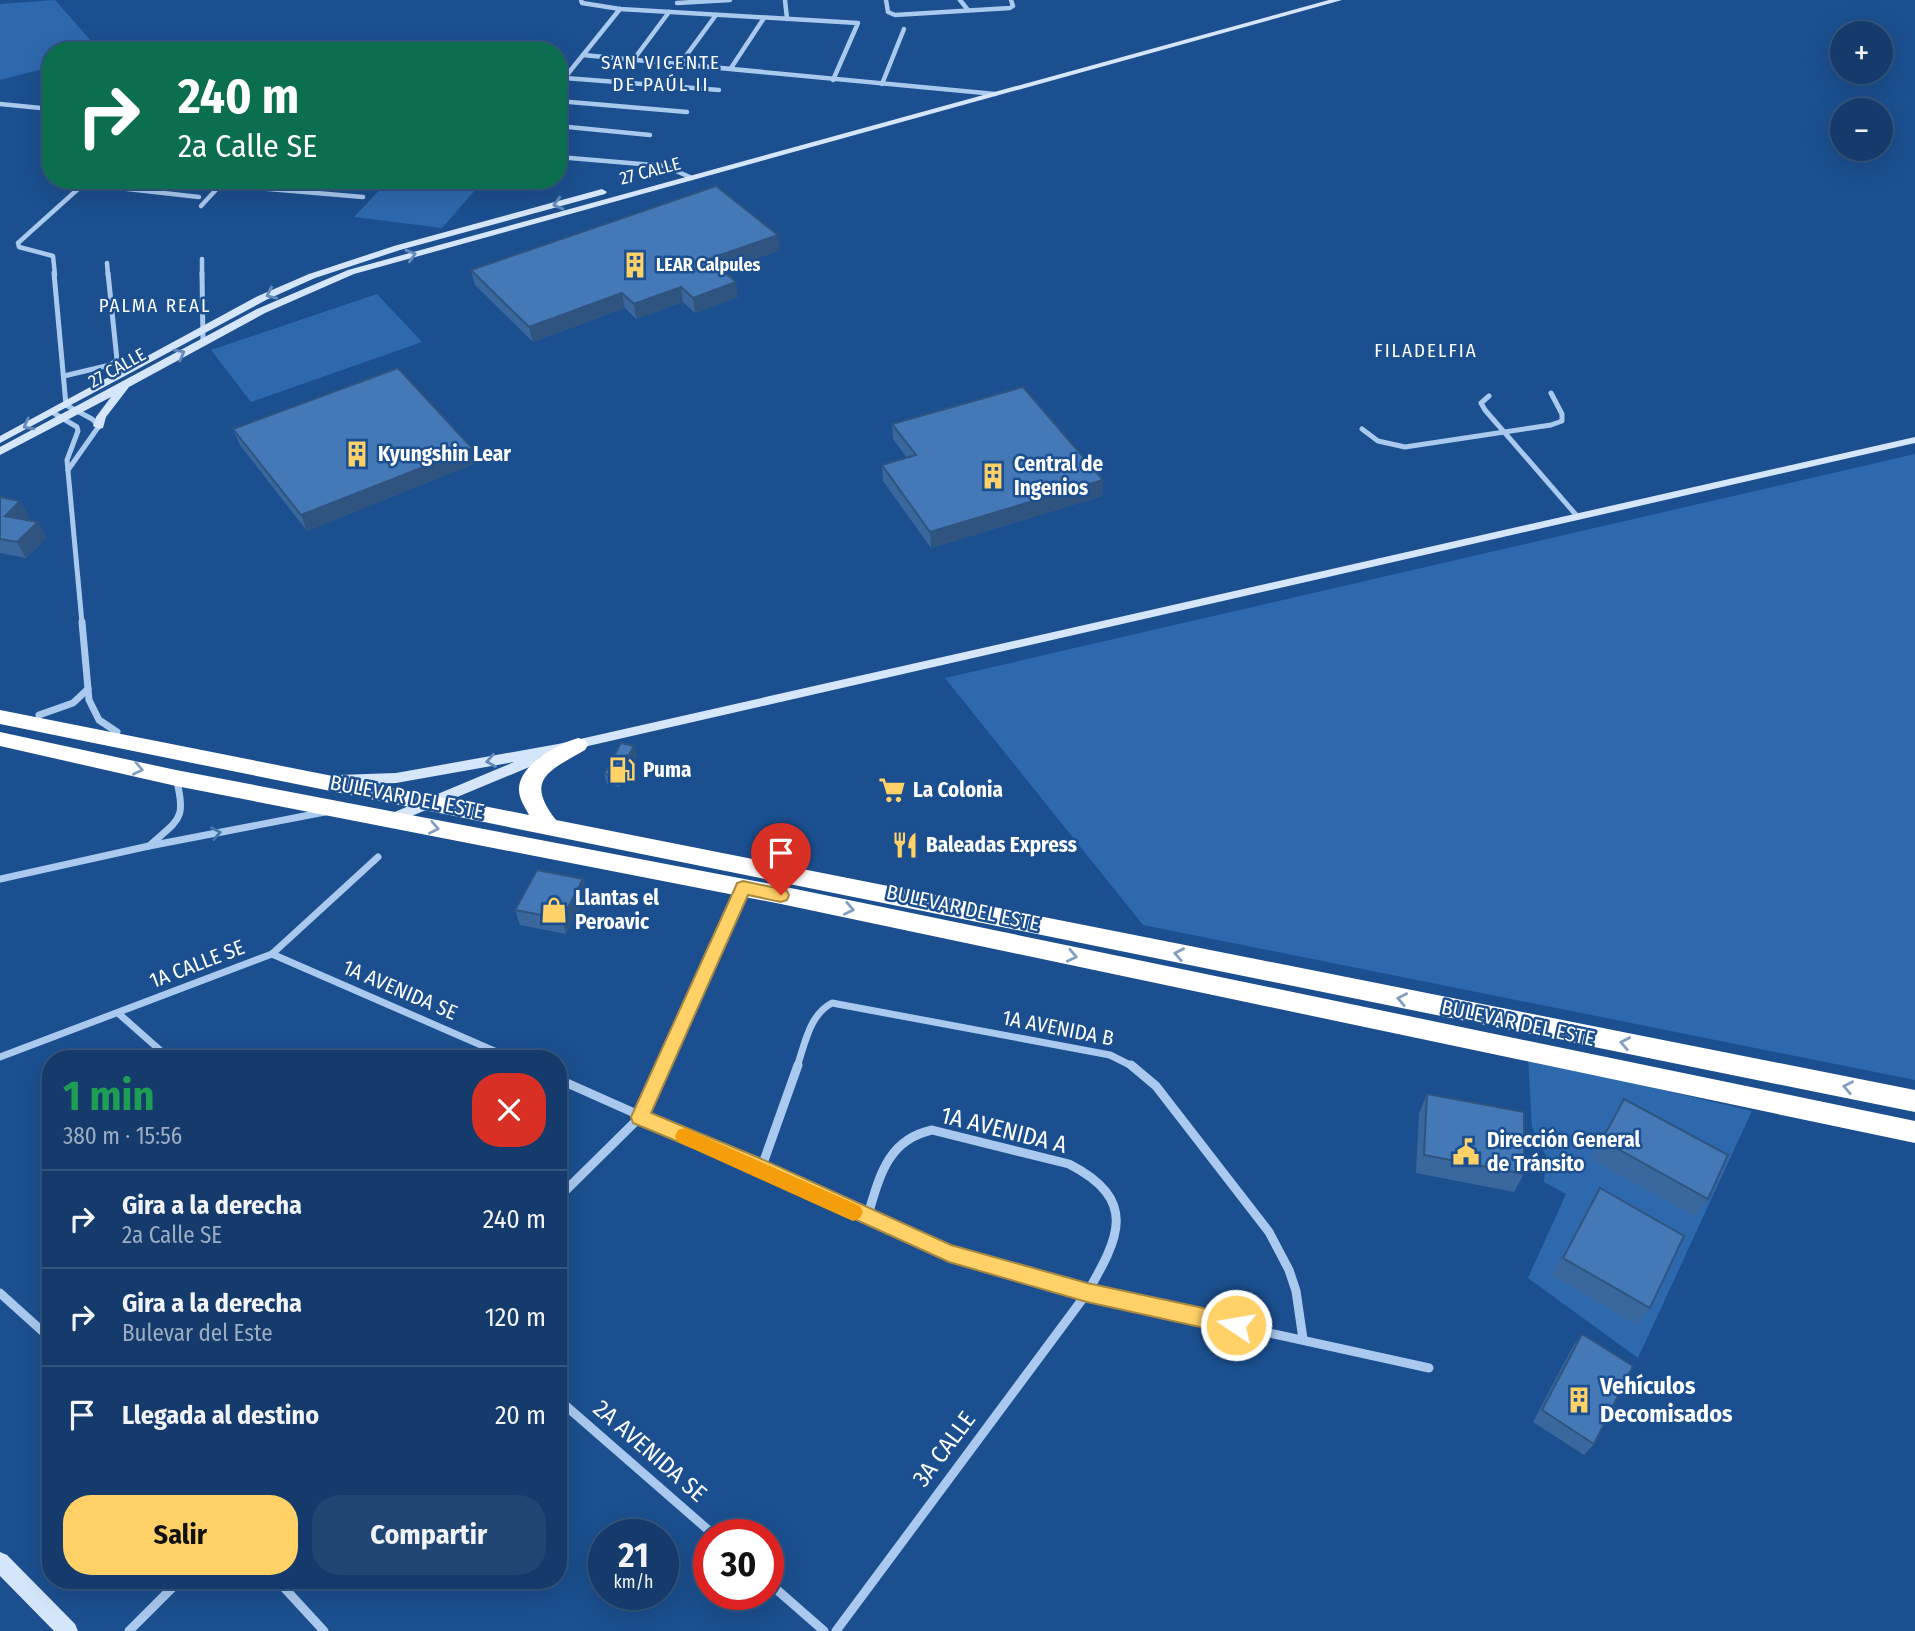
<!DOCTYPE html>
<html lang="es">
<meta charset="utf-8">
<style>
:root{--surface:#143b6b;--page:#214673;--text:#f1f3f6;--muted:#9dadc1;--line:#33557e;--accent:#ffd166}
body{margin:0;font-family:"Fira Sans Condensed",sans-serif;background:var(--page);color:var(--text);height:100vh;display:flex;flex-direction:column;font-size:26px;white-space:nowrap}
*{box-sizing:border-box;margin:0}
p{font-size:23px;color:var(--muted)}
.icon{flex:none;width:38px;height:38px;fill:none;stroke:currentColor;stroke-width:2;stroke-linecap:round;stroke-linejoin:round}
.map{position:relative;flex:1;overflow:hidden}
.drawer{position:absolute;left:42px;top:1050px;width:525px;height:539px;display:flex;flex-direction:column;background:var(--surface);border-radius:28px;box-shadow:0 7px 28px #0002,0 0 0 2px var(--line)}
.drawer>*{flex:none}
.guide{position:absolute;left:42px;top:42px;width:525px;height:147px;border-radius:28px;box-shadow:0 7px 28px #0002,0 0 0 2px var(--line);background:#0b6e4f;color:#fff;overflow:hidden}
.buttons{position:absolute;left:1830px;top:21px;display:grid;gap:14px}
.buttons a{display:grid;place-items:center;width:63px;height:63px;border-radius:50%;background:var(--surface);box-shadow:0 7px 28px #0002,0 0 0 2px var(--line);font-size:35px}
.speed{position:absolute;left:588px;top:1519px;display:flex;gap:14px;font-size:35px;font-weight:700;text-align:center}
.speed>*{display:grid;place-content:center;width:91px;height:91px;border-radius:50%;background:var(--surface);box-shadow:0 7px 28px #0002,0 0 0 2px var(--line);line-height:1}
.speed small{font-size:18px;font-weight:400}
.speed .limit{border:10px solid #d22;background:#fff;color:#111}
.pin{position:absolute;display:grid;place-items:center;width:60px;height:60px;color:#fff;margin:-72px -30px;border-radius:50% 50% 50% 0;rotate:-45deg;box-shadow:0 0 7px #0007}
.pin .icon{rotate:45deg}
.me{position:absolute;width:77px;margin:-38px;rotate:282deg;stroke-linejoin:round;filter:drop-shadow(0 0 5px #0008)}
.turn{display:flex;align-items:center;gap:24px;height:147px;padding:0 21px;font-size:32px}
.turn .icon{width:91px;height:91px;stroke-width:2.5}
.turn b{display:block;font-size:49px;line-height:60px}
.round{display:grid;place-items:center;flex:none;width:74px;height:74px;border-radius:28px;background:var(--page)}
.overview{display:flex;align-items:center;justify-content:space-between;height:119px;padding:0 21px}
h1{font-size:42px;font-weight:700;line-height:52px;color:#1e9e55}
.cta{display:flex;gap:14px;margin-top:auto;padding:14px 21px}
.cta a{flex:1;height:80px;border-radius:28px;background:var(--accent);color:#111;font-size:28px;font-weight:700;line-height:80px;text-align:center}
.cta a+a{background:var(--page);color:var(--text)}
ul{padding:0;list-style:none}
li{display:flex;align-items:center;gap:21px;height:98px;padding:0 21px;border-top:2px solid var(--line)}
li div{flex:1}
li b{display:block;font-size:26px}
li em{font-style:normal}
.map>svg:first-child{display:block}
</style>
<div class="map">
<svg width="1915" height="1631" viewBox="0 0 1915 1631">
<rect width="100%" height="100%" fill="#1b4f8f"/>
<g fill="#2e69ad">
<path d="M55 0 100 51H51V67L0 80V4Z"/>
<path d="M389 180H484L442 228 354 217Z"/>
<path d="M377 294 422 342 251 402 211 350Z"/>
<path d="M1915 454V1080L1143 925 945 678Z"/>
<path d="M1528 1058 1752 1111 1638 1358 1528 1278 1566 1194 1544 1182 1546 1156 1532 1127Z"/>
</g>
<g fill="none" stroke-linecap="round" stroke-linejoin="round">
<g stroke="#a9c9ee" stroke-width="4.5">
<path d="M581 0 582 3 620 9 858 23 833 80"/>
<path d="M785 0 787 19"/>
<path d="M886 0 888 12 895 15 1010 8 1013 6 1011 0"/>
<path d="M960 0 968 10"/>
<path d="M677 3 730 0"/>
<path d="M583 55 995 94"/>
<path d="M634 59 669 12"/>
<path d="M680 64 716 15"/>
<path d="M731 68 764 18"/>
<path d="M565 78 719 90"/>
<path d="M882 84 904 29"/>
<path d="M558 86 620 9"/>
<path d="M558 101 687 112"/>
<path d="M0 104 51 109"/>
<path d="M558 126 650 135"/>
<path d="M558 157 665 166 692 178"/>
<path d="M83 184 199 197"/>
<path d="M221 185 363 197"/>
<path d="M201 206 225 180"/>
<path d="M202 259V275"/>
<path d="M107 263 108 275"/>
<path d="M55 275 53 256 19 247 18 243 88 180"/>
</g>
<g stroke="#a9c9ee" stroke-width="5">
<path d="M54 273 66 405 92 419 99 426 68 470"/>
<path d="M202 273 203 341"/>
<path d="M64 376 110 365 117 360 108 273"/>
<path d="M1489 396 1481 403 1485 410 1577 516"/>
<path d="M52 412 77 427 78 431 67 460 82 623"/>
<path d="M1362 429 1378 441 1405 447 1551 425 1562 421V414L1551 393"/>
</g>
<g stroke="#a9c9ee" stroke-width="7">
<path d="M82 622 89 700 99 720 117 732"/>
<path d="M39 715 73 703 88 689"/>
<path d="M149 846C179 819 187 820 176 778"/>
<path d="M0 879 149 846 325 812"/>
<path d="M272 954 513 1059"/>
<path d="M118 1013 170 1059"/>
<path d="M0 1057 272 954 378 857"/>
<path d="M662 1067 743 888"/>
<path d="M797 1067C805 1044 809 1015 832 1003L1110 1055 1134 1067"/>
</g>
<g stroke="#a9c9ee" stroke-width="9">
<path d="M1131 1065 1156 1086 1269 1232 1289 1270 1296 1291 1303 1339"/>
<path d="M558 1079 949 1253 1087 1293 1429 1368"/>
<path d="M761 1169 798 1065"/>
<path d="M558 1198 640 1117 663 1065"/>
<path d="M0 1293 51 1339"/>
<path d="M558 1399 714 1535"/>
<path d="M277 1580 324 1631"/>
<path d="M768 1582 824 1631"/>
<path d="M129 1631 180 1580"/>
<path d="M836 1631 1087 1293C1119 1238 1139 1200 1069 1164L932 1130C886 1140 879 1179 867 1218"/>
</g>
<g fill="#d6e6fa" fill-rule="evenodd">
<path d="M1329 0H1342L354 274 265 313 129 387 106 417 103 428 99 429 93 426 96 417 111 397 0 455V447L257 309 348 270Z"/>
<path d="M602 189 607 192 605 194 400 250 315 278 266 300 0 443V436L258 296 309 274 394 246Z"/>
<path d="M1915 437V443L540 757 539 763 390 825 385 824 383 820 385 816 514 762 396 783 338 785 331 780 338 775 396 773 558 744Z"/>
<path d="M0 1552 7 1555 75 1624 78 1631H54L0 1576Z"/>
</g>
<g fill="#fff" fill-rule="evenodd">
<path d="M0 710 529 815C525 807 519 799 519 790 518 765 558 744 578 738L585 740 588 745 585 750C549 771 524 779 556 820L1915 1090V1112L0 724Z"/>
<path d="M0 732 176 770 781 886 1915 1121V1143L781 904 176 786 0 746Z"/>
</g>
</g>
<g fill="#3a679d">
<path d="M780 250 723 270 738 297 695 313 683 302 636 319 625 308 533 342 475 285 471 270Z"/>
<path d="M892 424 1103 480 1102 496 931 548 883 481 882 465 907 458 893 439Z"/>
<path d="M233 429 476 463 307 531 240 445Z"/>
<path d="M0 497 20 501 29 517 26 520 38 522 46 538 26 558 0 553Z"/>
<path d="M637 756 620 787 607 784 604 774Z"/>
<path d="M583 879 587 894 566 934 520 925 515 910Z"/>
<path d="M1427 1094 1524 1174 1514 1192 1416 1173 1419 1113Z"/>
<path d="M1624 1099 1708 1199 1694 1216 1591 1159Z"/>
<path d="M1600 1188 1650 1308 1636 1325 1552 1275 1589 1206Z"/>
<path d="M1582 1334 1594 1444 1584 1455 1533 1422 1573 1346Z"/>
</g>
<g fill="#305480">
<path d="M778 235 780 250 711 274 709 259Z"/>
<path d="M736 282 738 297 695 313 693 298Z"/>
<path d="M681 287 683 302 636 319 634 304Z"/>
<path d="M622 293 625 308 533 342 529 327Z"/>
<path d="M472 448 476 463 307 531 301 515Z"/>
<path d="M1103 480 1102 496 931 548 930 532Z"/>
<path d="M20 501 29 517 14 532 5 516Z"/>
<path d="M38 522 46 538 26 558 17 542Z"/>
<path d="M634 746 637 756 620 787 617 776Z"/>
<path d="M583 879 587 894 566 934 562 919Z"/>
</g>
<g fill="#4478b7" stroke="#305480" stroke-width="2">
<path d="M716 186 778 235 709 259 736 282 693 298 681 287 634 304 622 293 529 327 471 270Z"/>
<path d="M398 368 472 448 301 515 233 429Z"/>
<path d="M1023 387 1103 480 930 532 882 465 916 455 892 424Z"/>
<path d="M0 497 20 501 5 516 38 522 17 542 0 539Z"/>
<path d="M621 743 634 746 617 776 604 774Z"/>
<path d="M537 870 583 879 562 919 515 910Z"/>
<path d="M1427 1094 1524 1112V1174L1424 1155Z"/>
<path d="M1624 1099 1728 1155 1708 1199 1602 1140Z"/>
<path d="M1600 1188 1684 1236 1650 1308 1563 1258Z"/>
<path d="M1582 1334 1633 1366 1594 1444 1542 1410Z"/>
</g>
<defs><path id="oneway-chevron" d="M-2-3.5L2.5 0L-2 3.5" fill="none" stroke-width="1.6" stroke-linecap="round" stroke-linejoin="round" transform="scale(1.75)"/></defs>
<g stroke="#668bba">
<use href="#oneway-chevron" transform="translate(558 204) rotate(165)"/>
<use href="#oneway-chevron" transform="translate(411 255) rotate(-16)"/>
<use href="#oneway-chevron" transform="translate(271 294) rotate(155)"/>
<use href="#oneway-chevron" transform="translate(180 354) rotate(-28)"/>
<use href="#oneway-chevron" transform="translate(28 425) rotate(152)"/>
<use href="#oneway-chevron" transform="translate(491 761) rotate(170)"/>
</g>
<g stroke="#829ec1">
<use href="#oneway-chevron" transform="translate(138 769) rotate(12)"/>
<use href="#oneway-chevron" transform="translate(434 828) rotate(11)"/>
<use href="#oneway-chevron" transform="translate(849 909) rotate(12)"/>
<use href="#oneway-chevron" transform="translate(1179 954) rotate(-169)"/>
<use href="#oneway-chevron" transform="translate(1072 956) rotate(12)"/>
<use href="#oneway-chevron" transform="translate(1402 999) rotate(-169)"/>
<use href="#oneway-chevron" transform="translate(1625 1043) rotate(-169)"/>
<use href="#oneway-chevron" transform="translate(1848 1087) rotate(-169)"/>
</g>
<use stroke="#4674ac" href="#oneway-chevron" transform="translate(216 833) rotate(-11)"/>
<path fill="#ffd166" stroke="#a68842" stroke-width="2" d="M743 881 781 889 787 891 789 895 787 900 781 902 748 895 651 1113 757 1157 951 1245 1087 1283 1236 1315 1243 1318 1246 1325 1243 1332 1236 1335 1087 1302 949 1262 744 1169 633 1123 631 1117 735 888 737 883Z"/>
<path fill="#f59e0b" d="M685 1128 860 1206 863 1212 860 1218 853 1221 846 1218 678 1142 675 1136 678 1130Z"/>
<defs>
<g id="building-bare" transform="scale(2.1)"><path d="M-4-6H4V6H1V3H-1V6H-4ZM-2.5-4.3h1.7v1.8h-1.7ZM.8-4.3h1.7v1.8H.8ZM-2.5-1h1.7V.8h-1.7ZM.8-1h1.7V.8H.8Z" fill="#ffd166" stroke="#1b4f8f" stroke-width="2.5" paint-order="stroke"/></g>
<g id="fuel-bare" transform="scale(2.1)"><path d="M-5.5-6h7V0h2V4h1.3V-2.5L3-4.5l.8-.8L6-3V5H2.5V1h-1V6h-7ZM-4.2-4.7v3.2H.2V-4.7Z" fill="#ffd166" stroke="#1b4f8f" stroke-width="2.5" paint-order="stroke"/></g>
<g id="supermarket-bare" transform="scale(2.1)"><path d="M-6-5.5h2.5l.6 2H6L4.5 2H-2.5L-4.4-4H-6ZM-1.5 3.2a1.3 1.3 0 1 0 .1 0ZM3 3.2a1.3 1.3 0 1 0 .1 0Z" fill="#ffd166" stroke="#1b4f8f" stroke-width="2.5" paint-order="stroke"/></g>
<g id="restaurant-bare" transform="scale(2.1)"><path d="M-5-6h1v4h1v-4h1v4h1v-4h1v5L-1.5 .5V6h-2V.5L-5-1ZM5-6V6H3V1.5H1.5Q1.5-4 5-6Z" fill="#ffd166" stroke="#1b4f8f" stroke-width="2.5" paint-order="stroke"/></g>
<g id="shop-bare" transform="scale(2.1)"><path d="M-5-2.5h2.3a2.7 3.5 0 0 1 5.4 0H5L5.5 6h-11ZM-1.5-2.5h3a1.5 2.3 0 0 0-3 0Z" fill="#ffd166" stroke="#1b4f8f" stroke-width="2.5" paint-order="stroke"/></g>
<g id="civic-bare" transform="scale(2.1)"><path d="M-.6-6.5H3V-4.5H.6V-3L4-1V1h2V6H-6V1h2V-1L-.6-3ZM-1.2 2.5V6h2.4V2.5Z" fill="#ffd166" stroke="#1b4f8f" stroke-width="2.5" paint-order="stroke"/></g>
</defs>
<g fill-rule="evenodd">
<use href="#building-bare" x="635" y="265"/>
<use href="#building-bare" x="357" y="454"/>
<use href="#building-bare" x="993" y="476"/>
<use href="#fuel-bare" x="622" y="770"/>
<use href="#supermarket-bare" x="892" y="790"/>
<use href="#restaurant-bare" x="905" y="845"/>
<use href="#shop-bare" x="554" y="910"/>
<use href="#civic-bare" x="1466" y="1152"/>
<use href="#building-bare" x="1579" y="1400"/>
</g>
<g text-anchor="middle" dominant-baseline="central" stroke-width="5" stroke-linejoin="round" paint-order="stroke">
<g font-size="18" fill="#fff" stroke="#1b4f8f">
<text transform="translate(650 171) rotate(-15)">27 CALLE</text>
<text transform="translate(117 368) rotate(-29)">27 CALLE</text>
</g>
<g font-size="18" font-weight="bold" fill="#fff" stroke="#1b4f8f" text-anchor="start">
<text x="656" y="265">LEAR Calpules</text>
</g>
<g font-size="19" letter-spacing="2" fill="#fff" stroke="#1b4f8f">
<text x="661" y="62">SAN VICENTE<tspan x="661" dy="22">DE PAÚL II</tspan></text>
<text x="155" y="305">PALMA REAL</text>
<text x="1426" y="350">FILADELFIA</text>
</g>
<g font-size="21" font-weight="bold" fill="#fff" stroke="#1b4f8f" text-anchor="start">
<text x="378" y="454">Kyungshin Lear</text>
<text x="1014" y="464">Central de<tspan x="1014" dy="24">Ingenios</tspan></text>
<text x="643" y="770">Puma</text>
<text x="913" y="790">La Colonia</text>
<text x="926" y="845">Baleadas Express</text>
<text x="575" y="898">Llantas el<tspan x="575" dy="24">Peroavic</tspan></text>
<text x="1487" y="1140">Dirección General<tspan x="1487" dy="24">de Tránsito</tspan></text>
</g>
<g font-size="21" fill="#fff" stroke="#1b4f8f">
<text transform="translate(407 797) rotate(11)">BULEVAR DEL ESTE</text>
<text transform="translate(963 908) rotate(12)">BULEVAR DEL ESTE</text>
<text transform="translate(197 964) rotate(-21)">1A CALLE SE</text>
<text transform="translate(400 990) rotate(23)">1A AVENIDA SE</text>
<text transform="translate(1518 1023) rotate(12)">BULEVAR DEL ESTE</text>
<text transform="translate(1058 1028) rotate(11)">1A AVENIDA B</text>
</g>
<g font-size="24" fill="#fff" stroke="#1b4f8f">
<text transform="translate(1004 1130) rotate(14)">1A AVENIDA A</text>
<text transform="translate(944 1449) rotate(-53)">3A CALLE</text>
<text transform="translate(650 1451) rotate(41)">2A AVENIDA SE</text>
</g>
<g font-size="24" font-weight="bold" fill="#fff" stroke="#1b4f8f" text-anchor="start">
<text x="1600" y="1386">Vehículos<tspan x="1600" dy="28">Decomisados</tspan></text>
</g>
</g>
</svg>
<div class="buttons">
<a>+</a>
<a>−</a>
</div>
<div class="speed"><div>21<small>km/h</small></div><div class="limit">30</div></div>
<div class="pin" style="left:781px;top:895px;background:#d93025"><svg class="icon" aria-label="arrive" viewBox="0 0 24 24"><path d="M6 21V4h12l-3 4 3 4H6"/></svg></div>
<svg class="me" style="left:1236px;top:1325px" viewBox="-20 -20 40 40"><circle r="17" fill="#ffd166" stroke="#fff" stroke-width="3"/><path d="M0-11L8 9 0 5-8 9z" fill="#fff"/></svg>
<div class="guide">
<div class="turn"><svg class="icon" aria-label="right" viewBox="0 0 24 24"><path d="M7 20v-9h11M14 6l5 5-5 5"/></svg><div><b>240 m</b>2a Calle SE</div></div>
</div>
<section class="drawer">
<div class="overview"><div><h1>1 min</h1><p>380 m · 15:56</p></div><a class="round" style="background:#d93025;color:#fff"><svg class="icon" aria-label="close" viewBox="0 0 24 24"><path d="M6 6l12 12M18 6L6 18"/></svg></a></div>
<ul>
<li><svg class="icon" aria-label="right" viewBox="0 0 24 24"><path d="M7 20v-9h11M14 6l5 5-5 5"/></svg><div><b>Gira a la derecha</b><p>2a Calle SE</p></div><em>240 m</em></li>
<li><svg class="icon" aria-label="right" viewBox="0 0 24 24"><path d="M7 20v-9h11M14 6l5 5-5 5"/></svg><div><b>Gira a la derecha</b><p>Bulevar del Este</p></div><em>120 m</em></li>
<li><svg class="icon" aria-label="arrive" viewBox="0 0 24 24"><path d="M6 21V4h12l-3 4 3 4H6"/></svg><div><b>Llegada al destino</b></div><em>20 m</em></li>
</ul>
<div class="cta"><a>Salir</a><a>Compartir</a></div>
</section>
</div>
